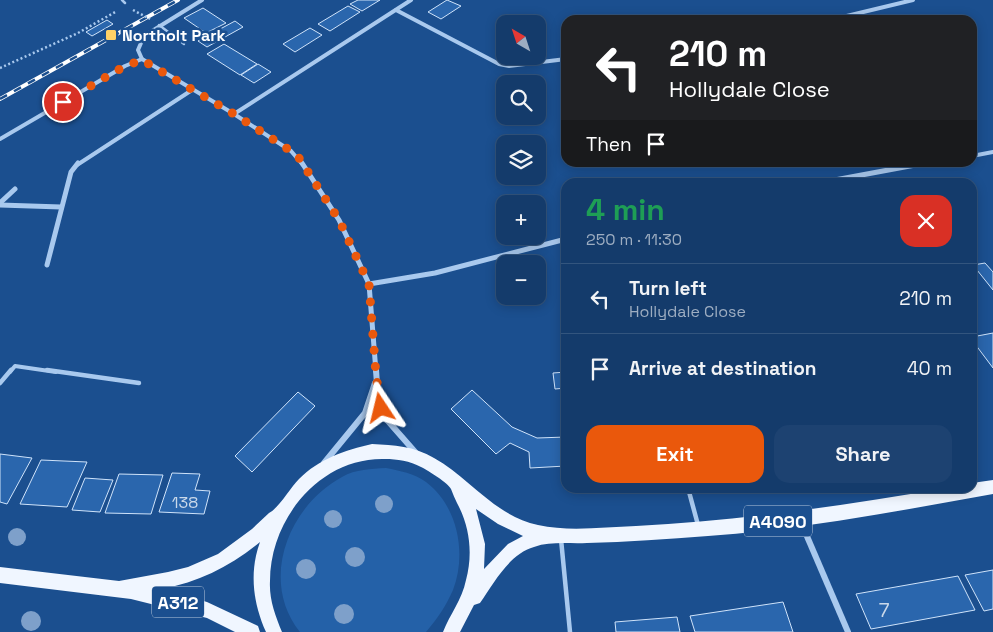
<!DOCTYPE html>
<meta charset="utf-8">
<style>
:root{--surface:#143b6b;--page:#1d4271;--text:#f1f3f6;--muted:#9dadc1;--line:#33557e;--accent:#ea580c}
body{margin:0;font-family:"Space Grotesk",sans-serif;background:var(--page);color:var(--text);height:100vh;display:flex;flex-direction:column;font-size:19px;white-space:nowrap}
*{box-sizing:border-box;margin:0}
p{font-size:16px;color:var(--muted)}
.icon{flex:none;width:28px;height:28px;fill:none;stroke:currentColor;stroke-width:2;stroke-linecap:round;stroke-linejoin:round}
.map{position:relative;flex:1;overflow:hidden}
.drawer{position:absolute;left:561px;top:178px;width:416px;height:315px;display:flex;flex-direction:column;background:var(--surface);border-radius:15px;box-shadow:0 2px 12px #0003,0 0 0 1px var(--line)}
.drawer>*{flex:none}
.top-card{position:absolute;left:561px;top:15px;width:416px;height:152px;border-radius:15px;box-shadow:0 2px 12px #0003,0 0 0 1px var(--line);background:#202124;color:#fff;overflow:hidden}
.needle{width:32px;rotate:321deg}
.buttons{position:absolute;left:496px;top:15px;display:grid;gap:10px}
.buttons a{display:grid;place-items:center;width:50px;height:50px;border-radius:10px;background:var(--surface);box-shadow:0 2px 12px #0003,0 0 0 1px var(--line);font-size:25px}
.pin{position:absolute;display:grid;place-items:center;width:42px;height:42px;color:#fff;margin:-21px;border:2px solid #fff;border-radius:50%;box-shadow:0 1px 5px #0007}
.me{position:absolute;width:55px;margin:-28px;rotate:350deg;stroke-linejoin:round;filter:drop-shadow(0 0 4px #0008)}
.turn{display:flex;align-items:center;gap:18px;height:105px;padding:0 25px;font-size:22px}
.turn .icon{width:65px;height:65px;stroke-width:2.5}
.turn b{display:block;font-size:35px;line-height:42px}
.then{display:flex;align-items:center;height:48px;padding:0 25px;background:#0003;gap:10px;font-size:19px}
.round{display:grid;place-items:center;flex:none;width:52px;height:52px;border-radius:15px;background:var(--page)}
.head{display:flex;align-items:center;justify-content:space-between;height:85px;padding:0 25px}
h1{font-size:30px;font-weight:700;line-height:38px;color:#1e9e55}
.button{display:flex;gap:10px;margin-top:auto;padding:10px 25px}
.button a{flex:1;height:58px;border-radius:15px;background:var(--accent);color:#fff;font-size:20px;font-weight:700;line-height:58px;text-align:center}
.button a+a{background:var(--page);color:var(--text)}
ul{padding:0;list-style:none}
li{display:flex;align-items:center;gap:15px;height:70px;padding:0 25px;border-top:1px solid var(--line)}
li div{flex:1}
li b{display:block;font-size:19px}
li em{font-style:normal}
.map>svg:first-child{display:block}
</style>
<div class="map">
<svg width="993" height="632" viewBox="0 0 993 632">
<rect width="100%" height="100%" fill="#1b4f8f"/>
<path fill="#2461a8" d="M386 468C400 471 414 473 426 482 458 506 467 554 453 590 446 606 437 619 426 632H300C259 581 288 506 342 477 356 469 371 469 386 468Z"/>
<g fill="#2a66ad" stroke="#cfe3fa">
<path d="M358 0H380L362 11 350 4Z"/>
<path d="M447 0 461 6 441 19 428 12Z"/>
<path d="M348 6 360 12 330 31 318 24Z"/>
<path d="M203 8 226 23 206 33 184 18Z"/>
<path d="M107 20 113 24 92 36 86 32Z"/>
<path d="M235 21 243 27 207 47 198 41Z"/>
<path d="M310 28 322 35 295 52 283 44Z"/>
<path d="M224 44 257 64 240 75 207 54Z"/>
<path d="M258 64 271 72 254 83 241 75Z"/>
<path d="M985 263 993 272V290L973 265Z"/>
<path d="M993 333V368L972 340V337Z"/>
<path d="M566 372V388L555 389 553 373Z"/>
<path d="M472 390 512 427 537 438 566 437V466L530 468 529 452 510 443 496 454 451 409Z"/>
<path d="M298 392 315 406 252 472 235 456Z"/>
<path d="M0 454 32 458 7 504 0 502Z"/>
<path d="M41 460 87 462 67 507 20 504Z"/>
<path d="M172 473 200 474 195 490 210 491 204 514 159 512Z"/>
<path d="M119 474 163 475 151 514 105 513Z"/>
<path d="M85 478 113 480 100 512 72 510Z"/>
<path d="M993 570V609L984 611 965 575Z"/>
<path d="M958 576 975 610 871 629 856 594Z"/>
<path d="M783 602 793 632H695L690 616Z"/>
<path d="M677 617 680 632H616L615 622Z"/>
</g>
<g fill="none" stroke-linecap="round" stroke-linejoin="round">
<path stroke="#a9c9ee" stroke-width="2.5" stroke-dasharray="2 2.5" stroke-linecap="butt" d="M0 68 78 33 117 11"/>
<g stroke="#a9c9ee" stroke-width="2.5">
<path d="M122 0 125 3"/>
<path d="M159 25 184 44"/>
</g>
<g stroke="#a9c9ee" stroke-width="4">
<path d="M972 355 973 372"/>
<path d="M10 372 15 366 56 372"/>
</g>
<g stroke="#a9c9ee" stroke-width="4.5">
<path d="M47 370 139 383"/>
<path d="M0 383 11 370"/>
<path d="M563 409H566"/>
<path d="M972 410 974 409 973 370"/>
<path d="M688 488 698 525"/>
<path d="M932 488 936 495"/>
<path d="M561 539 570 632"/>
</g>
<g stroke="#a9c9ee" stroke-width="4">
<path d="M202 0 144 36 138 50 142 59 234 114 291 151 303 165"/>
<path d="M396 10 499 64 509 66 566 59"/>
<path d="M830 20 913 0"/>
<path d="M234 114 411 0"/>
<path d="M0 139 125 66 142 59"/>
<path d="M972 156 993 152"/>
<path d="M77 165 192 90"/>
<path d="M919 165 934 162"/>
</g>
<g stroke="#a9c9ee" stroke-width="5">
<path d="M302 163 339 220 369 284 376 372"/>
<path d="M824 182 926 163"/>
<path d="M0 203 15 189"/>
<path d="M0 205 61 207"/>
<path d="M47 265 71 172 78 163"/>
<path d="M369 284 435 273 566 239"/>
</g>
<g stroke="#a9c9ee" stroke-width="6">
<path d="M376 370 378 398 387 420 416 453"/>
<path d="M324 463 365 413 375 383"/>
<path d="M800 520 848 632"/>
</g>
<path fill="#f0f6ff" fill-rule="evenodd" d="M372 444C394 445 414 446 434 458 470 478 495 516 538 525 569 532 604 527 636 526 741 521 845 505 948 488H972V483L993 480V494C899 511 804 529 708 536 668 539 627 542 587 543 569 544 551 541 534 547 509 554 494 583 480 603L474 605 460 632H443C450 614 462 600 466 580 473 554 470 527 457 503 455 499 453 494 451 489 448 483 429 471 421 467 410 461 397 459 385 459 320 457 270 519 270 581 269 599 275 615 282 632H266C253 603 249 572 260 542 231 566 199 582 162 589L207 602 258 626 260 632H235L207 618 131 599 0 583V567L119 581 168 572 188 567 218 554 252 529 269 513C279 508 290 488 299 479 319 459 345 450 372 444ZM476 509 498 524 523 536 508 544 484 569 485 544Z"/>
<g stroke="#fff" stroke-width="4">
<path id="rail" d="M0 99 178 0"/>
</g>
<use href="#rail" stroke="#1b4f8f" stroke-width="2.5" stroke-dasharray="8" stroke-linecap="butt"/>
<path stroke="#a9c9ee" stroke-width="2.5" stroke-dasharray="2 2.5" stroke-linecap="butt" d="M133 10 150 19"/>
</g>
<g fill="#7ea0ca">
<circle cx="384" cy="504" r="9"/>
<circle cx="333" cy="519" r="9"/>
<circle cx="17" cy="537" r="9"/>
<circle cx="355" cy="557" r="10"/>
<circle cx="306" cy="569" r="10"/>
<circle cx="344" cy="614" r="10"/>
<circle cx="31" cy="621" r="10"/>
</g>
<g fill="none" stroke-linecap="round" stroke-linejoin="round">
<path stroke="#ea580c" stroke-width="9" stroke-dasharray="0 16.2" d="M63 102 125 66 142 60 234 114 291 151 299 158 339 220 369 284 376 375 381 408"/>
</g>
<rect fill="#ffd166" stroke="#1b4f8f" stroke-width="2" x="105" y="29" width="12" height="12" rx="2.5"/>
<g text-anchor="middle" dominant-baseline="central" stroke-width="5" stroke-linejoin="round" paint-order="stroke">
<g font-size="16" font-weight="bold" fill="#fff" stroke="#1b4f8f" text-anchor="start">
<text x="122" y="35">Northolt Park</text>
</g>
<g font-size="16" fill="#cad9ea">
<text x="185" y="502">138</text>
</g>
<g fill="#1b4f8f" stroke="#bbcadd" stroke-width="1">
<rect x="744" y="505.5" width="68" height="31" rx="4"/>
<rect x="152" y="586.5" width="52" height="31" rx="4"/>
</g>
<g font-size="18" font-weight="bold" fill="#fff">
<text x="778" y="521">A4090</text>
<text x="178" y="602">A312</text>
</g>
<g font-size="19" fill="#cad9ea">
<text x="884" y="610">7</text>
</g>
</g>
</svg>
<div class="buttons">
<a><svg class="needle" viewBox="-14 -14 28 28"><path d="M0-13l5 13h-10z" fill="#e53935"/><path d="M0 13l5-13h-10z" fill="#9dadc1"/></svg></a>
<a><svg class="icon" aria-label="search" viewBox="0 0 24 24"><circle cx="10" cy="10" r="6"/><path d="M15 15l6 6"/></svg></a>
<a><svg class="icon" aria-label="layers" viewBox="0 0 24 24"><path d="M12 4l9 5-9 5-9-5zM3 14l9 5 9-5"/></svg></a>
<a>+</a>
<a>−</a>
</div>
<div class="pin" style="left:63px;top:102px;background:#d93025"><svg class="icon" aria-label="arrive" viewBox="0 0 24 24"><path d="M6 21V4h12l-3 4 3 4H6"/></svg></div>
<svg class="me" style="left:381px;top:408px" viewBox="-20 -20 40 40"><path d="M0-17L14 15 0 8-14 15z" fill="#ea580c" stroke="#fff" stroke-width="4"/></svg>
<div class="top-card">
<div class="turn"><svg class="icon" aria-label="left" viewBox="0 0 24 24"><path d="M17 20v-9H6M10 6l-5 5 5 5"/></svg><div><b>210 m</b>Hollydale Close</div></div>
<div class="then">Then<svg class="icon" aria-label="arrive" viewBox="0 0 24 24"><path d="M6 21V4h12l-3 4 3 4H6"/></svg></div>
</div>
<section class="drawer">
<div class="head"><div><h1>4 min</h1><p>250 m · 11:30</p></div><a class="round" style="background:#d93025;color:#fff"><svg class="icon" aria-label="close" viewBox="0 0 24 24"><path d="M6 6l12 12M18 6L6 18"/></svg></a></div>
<ul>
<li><svg class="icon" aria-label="left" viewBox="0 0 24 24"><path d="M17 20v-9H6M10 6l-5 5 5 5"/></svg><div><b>Turn left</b><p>Hollydale Close</p></div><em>210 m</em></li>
<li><svg class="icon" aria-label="arrive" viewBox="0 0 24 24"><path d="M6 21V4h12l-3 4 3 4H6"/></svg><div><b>Arrive at destination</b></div><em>40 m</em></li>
</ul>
<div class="button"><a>Exit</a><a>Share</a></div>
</section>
</div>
